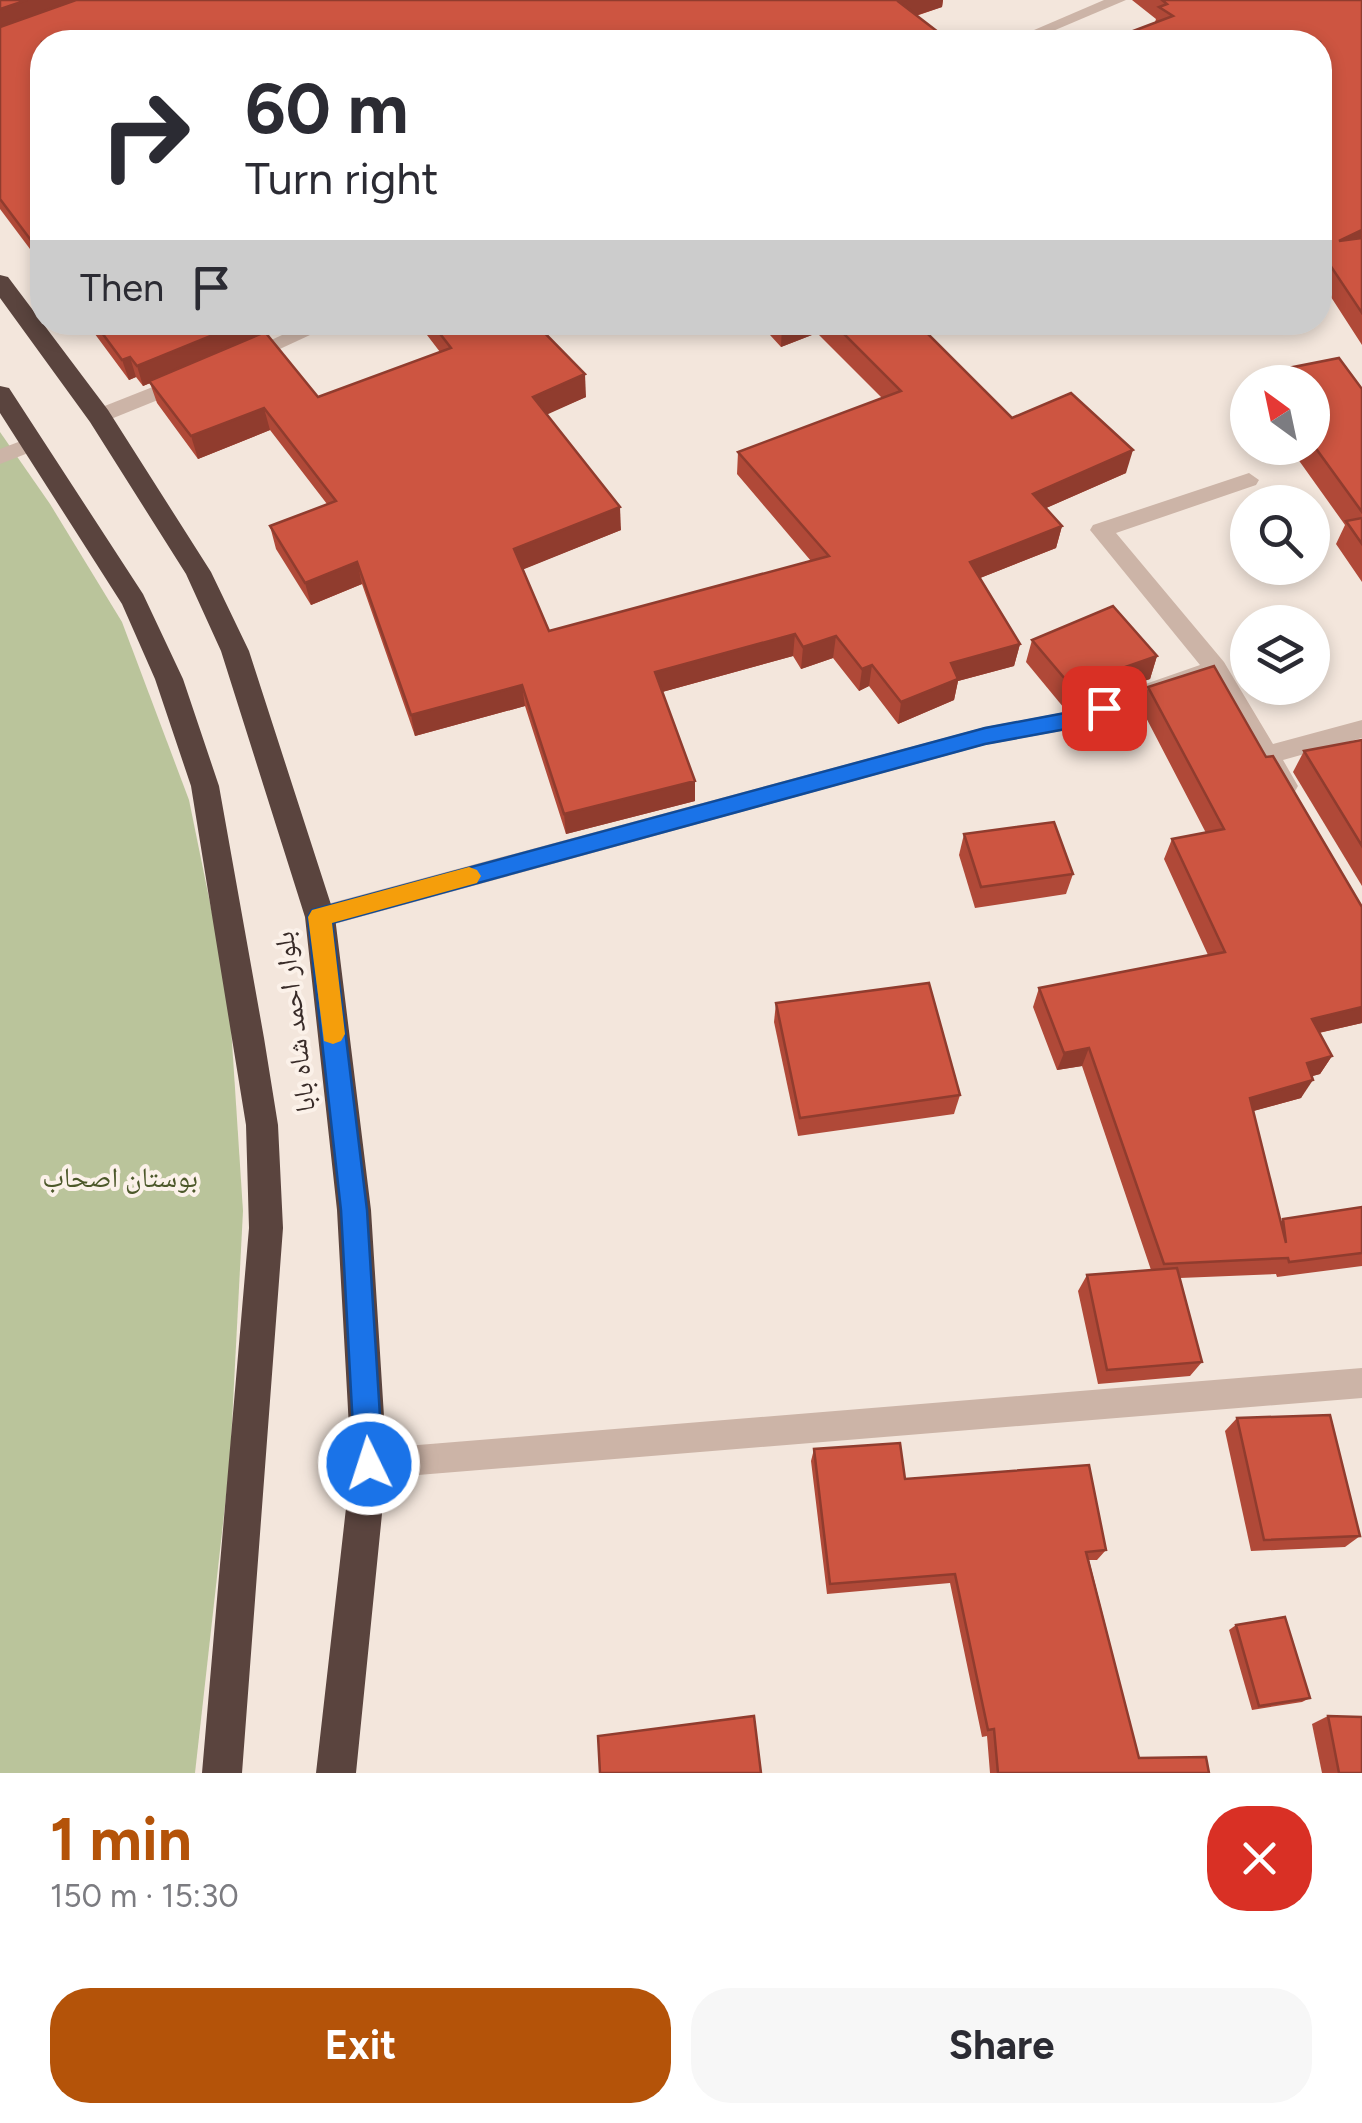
<!DOCTYPE html>
<meta charset="utf-8">
<style>
:root{--surface:#fff;--page:#f7f7f7;--text:#2b2b33;--muted:#7c7c81;--accent:#b45309}
body{margin:0;font-family:Figtree,"Noto Naskh Arabic",sans-serif;background:var(--page);color:var(--text);height:100vh;display:flex;flex-direction:column;font-size:38px;white-space:nowrap}
*{box-sizing:border-box;margin:0}
p{font-size:32px;color:var(--muted)}
.icon{flex:none;width:55px;height:55px;fill:none;stroke:currentColor;stroke-width:2;stroke-linecap:round;stroke-linejoin:round}
.map{position:relative;height:1773px;overflow:hidden}
.drawer{display:flex;flex-direction:column;background:var(--surface);flex:1}
.drawer>*{flex:none}
.guide{position:absolute;left:30px;top:30px;width:1302px;height:305px;border-radius:40px;box-shadow:0 5px 15px #0003;background:#fff;color:var(--text);overflow:hidden}
.needle{width:65px;rotate:327deg}
.buttons{position:absolute;left:1230px;top:365px;display:grid;gap:20px}
.buttons a{display:grid;place-items:center;width:100px;height:100px;border-radius:50%;background:var(--surface);box-shadow:0 5px 15px #0003;font-size:50px}
.pin{position:absolute;display:grid;place-items:center;width:85px;height:85px;color:#fff;margin:-42px;border-radius:20px;box-shadow:0 5px 15px #0006}
.me{position:absolute;width:110px;margin:-55px;rotate:356deg;stroke-linejoin:round;filter:drop-shadow(0 0 8px #0008)}
.turn{display:flex;align-items:center;gap:35px;height:210px;padding:0 50px;font-size:45px}
.turn .icon{width:130px;height:130px;stroke-width:2.5}
.turn b{display:block;font-size:70px;line-height:85px}
.then{display:flex;align-items:center;height:95px;padding:0 50px;background:#0003;gap:20px;font-size:38px}
.round{display:grid;place-items:center;flex:none;width:105px;height:105px;border-radius:40px;background:var(--page)}
.head{display:flex;align-items:center;justify-content:space-between;height:170px;padding:0 50px}
h1{font-size:60px;font-weight:700;line-height:75px;color:var(--accent)}
.primary-button{display:flex;gap:20px;margin-top:auto;padding:20px 50px}
.primary-button a{flex:1;height:115px;border-radius:40px;background:var(--accent);color:#fff;font-size:40px;font-weight:700;line-height:115px;text-align:center}
.primary-button a+a{background:var(--page);color:var(--text)}
.map>svg:first-child{display:block}
</style>
<div class="map">
<svg width="1362" height="1773" viewBox="0 0 1362 1773">
<rect width="100%" height="100%" fill="#f3e6dc"/>
<path fill="#bac49b" d="M0 432 50 504 122 622 189 800 229 996 243 1211 230 1461 195 1773H0Z"/>
<g fill="none" stroke-linecap="round" stroke-linejoin="round">
<g fill="#ccb4a7" fill-rule="evenodd">
<path d="M1104 0H1126L1027 42H1006Z"/>
<path d="M310 322H338L254 361H240L237 356Z"/>
<path d="M183 375 193 382 190 387 106 421H92L89 416 92 411Z"/>
<path d="M34 436 44 443 41 448 0 464V449Z"/>
<path d="M1249 473 1259 480 1256 485 1116 533 1224 662 1273 744 1362 720V738L1283 760 1298 786 1294 793H1278L1211 679 1067 730 985 745 320 928 311 925 307 917 311 909 320 906 985 727 1065 712 1200 665 1090 530 1093 525Z"/>
<path d="M1362 1368V1398L369 1479 358 1475 354 1464 358 1453 369 1449Z"/>
</g>
<g fill="#5a443e" fill-rule="evenodd">
<path d="M0 275 8 277 108 410 211 572 249 651 335 917 371 1210 387 1464 356 1773H316L351 1464 337 1210 305 917 221 651 186 574 90 422 0 298Z"/>
<path d="M0 386 9 388 143 594 183 679 219 786 264 1038 278 1125 283 1228 242 1773H202L249 1228 246 1125 191 786 155 679 122 604 0 413Z"/>
</g>
</g>
<g fill="#b04938">
<path d="M0 0H943L942 7 916 16 42 42V265L0 209Z"/>
<path d="M1132 0H1362V345L1320 280V42L1155 22 1156 19Z"/>
<path d="M86 322H261L263 331 257 333V335L318 397 440 352 427 335 425 322H534L586 397 546 414 621 530 523 569 549 631 811 561 737 474 738 452 882 398 817 333 781 347 758 322H916L1012 418 1126 473 1046 508 1062 526 1056 548 980 578 1020 644 1014 666 958 681 954 700 898 724 869 686 859 691 833 658 801 669 793 656 662 692 695 781V801L566 834 525 706 415 736 362 584 311 605 276 549 270 526 327 504 270 430 198 459 157 403 150 383 143 386 136 377 129 380Z"/>
<path d="M1263 373 1362 389V582L1336 544 1345 525 1290 448H1312V382H1260Z"/>
<path d="M1032 640 1157 656 1150 679 1064 708 1026 662Z"/>
<path d="M1148 687 1266 757 1362 907V1023L1319 1033 1332 1056 1320 1074 1312 1076 1301 1098 1253 1111 1281 1222 1283 1219 1362 1207V1266L1277 1277 1276 1274 1180 1278 1202 1362 1190 1376 1098 1384 1078 1291 1087 1275 1151 1270 1082 1066 1057 1070 1033 1007 1039 988 1208 955 1164 859 1172 839 1206 833 1141 708Z"/>
<path d="M1362 740V886L1293 772 1304 751Z"/>
<path d="M964 834 1073 874 1066 894 975 908 959 855Z"/>
<path d="M776 1003 960 1095 954 1114 798 1136 774 1022Z"/>
<path d="M1237 1418 1360 1536 1345 1547 1251 1551 1225 1431Z"/>
<path d="M814 1449 1106 1550 1097 1560H1089L1139 1758 1209 1773H990L987 1736 982 1737 950 1583 827 1594 811 1461Z"/>
<path d="M1236 1625 1310 1698 1302 1702 1252 1710 1229 1630Z"/>
<path d="M1328 1716 1362 1773H1322L1312 1724Z"/>
</g>
<g fill="#903c2e">
<path d="M27 0H92L0 31V9Z"/>
<path d="M906 0H943L942 7 896 22 899 2Z"/>
<path d="M1362 230V247L1339 241Z"/>
<path d="M245 322H261L263 331 257 333 258 339 143 386 137 366Z"/>
<path d="M786 322H818L817 333 781 347 782 324Z"/>
<path d="M130 357 136 377 129 380 122 360Z"/>
<path d="M585 374 586 397 535 420 533 397Z"/>
<path d="M264 408 270 430 198 459 191 436Z"/>
<path d="M1133 450 1126 473 1028 516 1033 494Z"/>
<path d="M620 507 621 530 517 572 514 549Z"/>
<path d="M1062 526 1056 548 965 584 970 562Z"/>
<path d="M357 562 362 584 311 605 305 583Z"/>
<path d="M795 634 793 656 655 694V672Z"/>
<path d="M836 636 833 658 801 669 803 647Z"/>
<path d="M1020 644 1014 666 958 681 954 700 898 724 901 702 951 663Z"/>
<path d="M1157 656 1150 679 1064 708 1071 686Z"/>
<path d="M872 665 869 686 859 691 862 669Z"/>
<path d="M522 685 525 706 415 736 411 715Z"/>
<path d="M695 781V801L566 834 564 814Z"/>
<path d="M1362 1007V1023L1300 1037 1312 1019Z"/>
<path d="M1089 1048 1082 1066 1057 1070 1064 1053Z"/>
<path d="M1332 1056 1320 1074 1295 1081 1307 1063Z"/>
<path d="M1313 1080 1301 1098 1239 1115 1250 1098Z"/>
</g>
<g fill="#cd5541" stroke="#903c2e" stroke-width="2.5">
<path d="M0 0H27L0 9Z"/>
<path d="M76 0H906L899 2 951 42H42V255L0 199V27Z"/>
<path d="M1162 0H1362V230L1339 241 1362 238V313L1320 250V42H1104L1173 16 1159 7 1167 4Z"/>
<path d="M94 322H245L137 366 130 357 122 360Z"/>
<path d="M431 322H534L585 374 533 397 620 507 514 549 549 631 829 556 738 452 901 391 832 322H916L1012 418 1071 393 1133 450 1033 494 1062 526 970 562 1020 644 951 663 958 679 901 702 872 665 862 669 836 636 803 647 795 634 655 672 695 781 564 814 522 685 411 715 357 562 305 583 270 526 336 501 264 408 191 436 149 381 265 332 318 397 451 348Z"/>
<path d="M1339 358 1362 389V512L1312 443V382H1270L1263 373Z"/>
<path d="M1362 518V544L1346 521Z"/>
<path d="M1113 606 1157 656 1071 686 1032 640Z"/>
<path d="M1214 666 1266 757 1273 756 1362 907V1007L1312 1019 1332 1056 1307 1063 1313 1080 1250 1098 1286 1243 1283 1219 1362 1207V1253L1289 1262 1288 1258 1164 1264 1089 1048 1064 1053 1039 988 1225 952 1172 839 1224 829 1148 687Z"/>
<path d="M1362 740V846L1304 751Z"/>
<path d="M1054 822 1073 874 981 887 964 834Z"/>
<path d="M929 983 960 1095 800 1118 776 1003Z"/>
<path d="M1177 1268 1202 1362 1107 1370 1087 1275Z"/>
<path d="M1330 1415 1360 1536 1264 1540 1237 1418Z"/>
<path d="M900 1443 905 1479 1089 1465 1106 1550 1086 1552 1139 1758 1206 1757 1209 1773H998L994 1729 988 1730 955 1574 830 1584 814 1449Z"/>
<path d="M1285 1617 1310 1698 1259 1706 1236 1625Z"/>
<path d="M754 1716 761 1773H600L598 1736Z"/>
<path d="M1328 1716 1362 1717V1773H1339Z"/>
</g>
<path fill="#1a73e8" stroke="#114b97" stroke-width="2.5" d="M1104 700 1111 702 1114 708 1111 714 1066 729 985 744 332 923 367 1210 383 1464 379 1474 369 1478 359 1474 355 1464 341 1210 308 917 312 910 985 728 1065 713Z"/>
<path fill="#f59e0b" d="M469 867 477 870 481 876 477 883 332 923 345 1034 341 1041 333 1044 324 1041 308 917 312 910Z"/>
<g text-anchor="middle" dominant-baseline="central" stroke-width="8" stroke-linejoin="round" paint-order="stroke">
<g font-size="28" fill="#382b28" stroke="#fbf1e9">
<text transform="translate(294 1022) rotate(-97)">بلوار احمد شاه بابا</text>
</g>
<g font-size="28" fill="#4c582a" stroke="#fbf1e9">
<text x="120" y="1177">بوستان اصحاب</text>
</g>
</g>
</svg>
<div class="buttons">
<a><svg class="needle" viewBox="-14 -14 28 28"><path d="M0-13l5 13h-10z" fill="#e53935"/><path d="M0 13l5-13h-10z" fill="#7c7c81"/></svg></a>
<a><svg class="icon" aria-label="search" viewBox="0 0 24 24"><circle cx="10" cy="10" r="6"/><path d="M15 15l6 6"/></svg></a>
<a><svg class="icon" aria-label="layers" viewBox="0 0 24 24"><path d="M12 4l9 5-9 5-9-5zM3 14l9 5 9-5"/></svg></a>
</div>
<div class="pin" style="left:1104px;top:708px;background:#d93025"><svg class="icon" aria-label="arrive" viewBox="0 0 24 24"><path d="M6 21V4h12l-3 4 3 4H6"/></svg></div>
<svg class="me" style="left:369px;top:1464px" viewBox="-20 -20 40 40"><circle r="17" fill="#1a73e8" stroke="#fff" stroke-width="3"/><path d="M0-11L8 9 0 5-8 9z" fill="#fff"/></svg>
<div class="guide">
<div class="turn"><svg class="icon" aria-label="right" viewBox="0 0 24 24"><path d="M7 20v-9h11M14 6l5 5-5 5"/></svg><div><b>60 m</b>Turn right</div></div>
<div class="then">Then<svg class="icon" aria-label="arrive" viewBox="0 0 24 24"><path d="M6 21V4h12l-3 4 3 4H6"/></svg></div>
</div>
</div>
<section class="drawer">
<div class="head"><div><h1>1 min</h1><p>150 m · 15:30</p></div><a class="round" style="background:#d93025;color:#fff"><svg class="icon" aria-label="close" viewBox="0 0 24 24"><path d="M6 6l12 12M18 6L6 18"/></svg></a></div>
<div class="primary-button"><a>Exit</a><a>Share</a></div>
</section>
